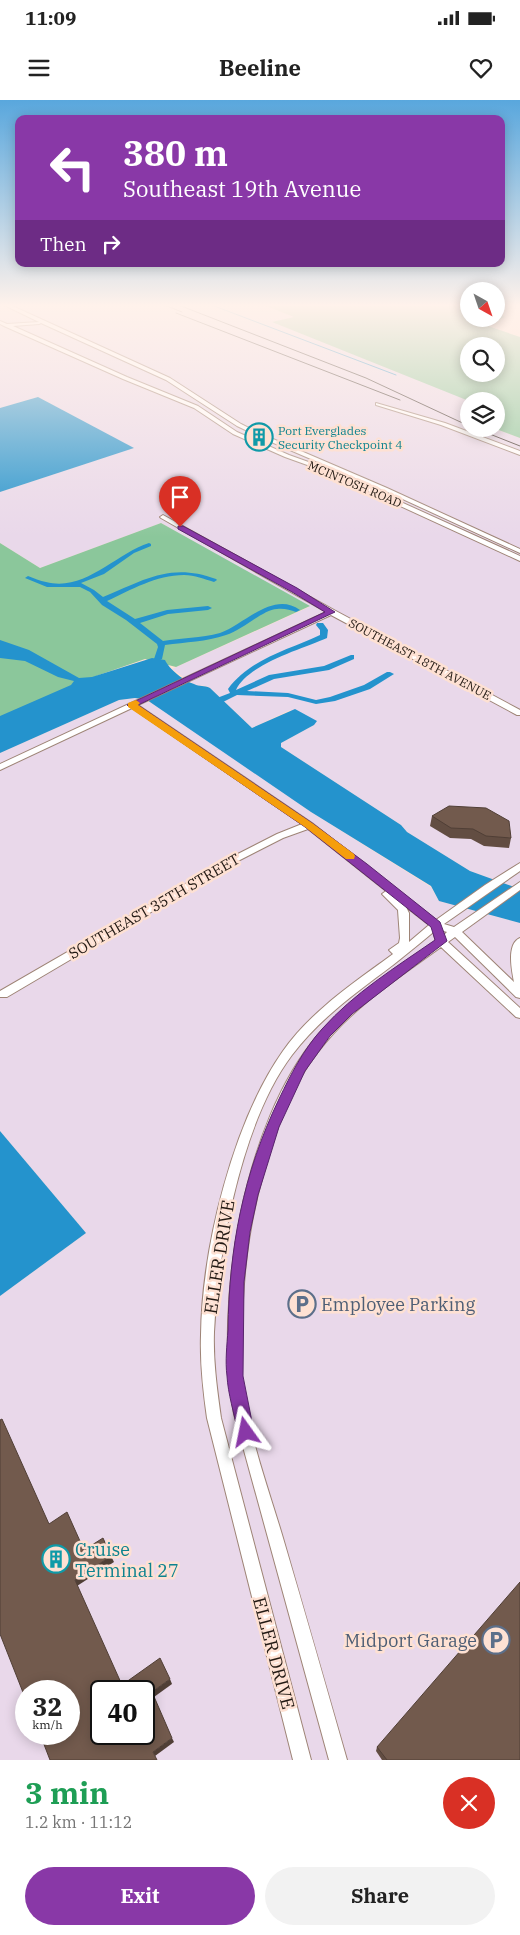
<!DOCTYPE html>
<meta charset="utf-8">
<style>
:root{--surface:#fff;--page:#f2f2f2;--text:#222;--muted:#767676;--accent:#8938a7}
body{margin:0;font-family:"IBM Plex Serif",serif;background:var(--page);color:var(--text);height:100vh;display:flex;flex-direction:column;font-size:19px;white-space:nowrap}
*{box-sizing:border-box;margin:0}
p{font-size:16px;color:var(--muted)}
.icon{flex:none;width:28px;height:28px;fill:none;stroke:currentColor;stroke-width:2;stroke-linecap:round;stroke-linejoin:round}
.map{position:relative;height:1660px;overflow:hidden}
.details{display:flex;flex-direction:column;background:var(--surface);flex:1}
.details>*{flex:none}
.banner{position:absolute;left:15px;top:15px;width:490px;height:152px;border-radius:10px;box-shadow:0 2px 12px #0003;background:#8938a7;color:#fff;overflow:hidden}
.needle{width:32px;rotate:140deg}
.controls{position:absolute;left:460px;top:182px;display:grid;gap:10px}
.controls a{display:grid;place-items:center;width:45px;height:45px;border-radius:50%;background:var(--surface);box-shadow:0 2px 12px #0003;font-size:25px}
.speed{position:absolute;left:15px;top:1580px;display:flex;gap:10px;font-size:25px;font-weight:700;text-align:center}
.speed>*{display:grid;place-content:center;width:65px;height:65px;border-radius:50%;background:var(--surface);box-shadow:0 2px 12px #0003;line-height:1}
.speed small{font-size:12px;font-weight:400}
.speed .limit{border:2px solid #111;border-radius:8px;background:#fff;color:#111}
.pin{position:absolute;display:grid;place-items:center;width:42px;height:42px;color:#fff;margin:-51px -21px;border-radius:50% 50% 50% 0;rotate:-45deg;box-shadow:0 0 5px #0007}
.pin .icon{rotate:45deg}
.me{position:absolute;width:55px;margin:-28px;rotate:348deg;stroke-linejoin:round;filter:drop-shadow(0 0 4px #0008)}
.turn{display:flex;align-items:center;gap:18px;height:105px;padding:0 25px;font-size:22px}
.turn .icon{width:65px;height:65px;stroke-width:2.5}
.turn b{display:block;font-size:35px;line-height:42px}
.then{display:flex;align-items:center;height:48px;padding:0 25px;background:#0003;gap:10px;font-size:19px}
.round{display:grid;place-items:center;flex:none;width:52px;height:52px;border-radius:26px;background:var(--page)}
.head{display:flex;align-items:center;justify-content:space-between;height:85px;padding:0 25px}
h1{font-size:30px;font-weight:700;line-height:38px;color:#1e9e55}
.primary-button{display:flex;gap:10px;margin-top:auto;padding:10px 25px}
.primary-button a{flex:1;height:58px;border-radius:30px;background:var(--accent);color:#fff;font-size:20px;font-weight:700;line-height:58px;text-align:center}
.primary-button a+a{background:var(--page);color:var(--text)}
.status{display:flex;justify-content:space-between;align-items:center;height:35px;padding:0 25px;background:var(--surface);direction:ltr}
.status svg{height:14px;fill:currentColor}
header{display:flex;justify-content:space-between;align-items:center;height:65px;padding:0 25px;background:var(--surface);font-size:22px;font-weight:700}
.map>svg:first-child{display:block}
</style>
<div class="status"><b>11:09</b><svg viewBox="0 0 49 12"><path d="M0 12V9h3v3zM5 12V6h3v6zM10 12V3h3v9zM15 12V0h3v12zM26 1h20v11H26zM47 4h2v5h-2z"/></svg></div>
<header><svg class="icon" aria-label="menu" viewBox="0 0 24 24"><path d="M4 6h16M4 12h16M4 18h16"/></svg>Beeline<svg class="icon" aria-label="heart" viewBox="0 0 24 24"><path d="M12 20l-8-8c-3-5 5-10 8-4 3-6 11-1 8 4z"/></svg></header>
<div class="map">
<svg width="520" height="1660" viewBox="0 0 520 1660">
<rect width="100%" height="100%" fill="#fee1d3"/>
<g fill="#e9d8ea" fill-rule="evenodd">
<path d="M0 204H261L295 217 274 222 468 300 469 329H496L520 338V789L470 771 407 732 401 725 281 647V643L314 625 290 610 252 628 210 588 206 586 195 585 172 569 309 507 161 423 40 468 0 443V392L133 348 38 297 0 308Z"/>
<path d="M135 598 155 604 311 712 431 787 439 801 520 823V1660H0V1196L86 1133 0 1031V653L119 600ZM26 1591H69V1634H26ZM101 1591H144V1634H101Z"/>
</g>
<g fill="#8bc79b" fill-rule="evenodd">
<path d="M261 204H464L469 206V219H496V214L505 217 485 225 520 237V338L496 329V301H469L272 222 294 217ZM469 246H496V274H469Z"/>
<path d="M161 423 310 506 176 567 145 559 99 575 0 620V443L40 468Z"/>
</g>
<g fill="#2493cd">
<path d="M38 297 134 348 0 392V308Z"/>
<path d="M0 540 29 550 79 578 92 577 152 558 165 560C169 569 184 581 194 584 200 587 204 585 210 588L252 628 295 609 317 621 314 625 281 643V647L401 725 407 732 470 771 520 789V823L439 801 431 786 311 712 147 600 135 598 119 600 0 653V616L71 585 74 581 58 577 25 561 0 558Z"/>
<path d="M0 1031 86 1133 0 1196Z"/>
</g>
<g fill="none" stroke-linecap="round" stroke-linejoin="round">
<path stroke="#2493cd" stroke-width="1" d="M209 204 396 275"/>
<g fill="#2493cd" fill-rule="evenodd">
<path d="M149 443 151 444V446L134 453 104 474 81 483 94 490 103 497C144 480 171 462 216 479L217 480 214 482C204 479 195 475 184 475 156 475 131 490 107 501L135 519 167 510 208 506 212 508 208 510 168 514 140 523 163 541C181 538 201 538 220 533 244 525 273 490 300 510L296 512C290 510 284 508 277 509 262 510 243 530 226 535 206 542 186 542 165 545L162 559 158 561 154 559 158 547 157 544 126 520 102 505 90 492 80 487H47L25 478 28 476C34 478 40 481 46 482 85 492 115 454 149 443Z"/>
<path d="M317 523H323L328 530 327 538C302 549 248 564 236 590L269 575 324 566 351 555H354V559L329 570 274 579 247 591 288 593 316 600 330 597 364 585 387 572H390L394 574 370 589 335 601 316 604 288 597 237 595 223 602H217V598L230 593 228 589C250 559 288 550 320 535V530L316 525Z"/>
</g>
<g stroke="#9e8476" stroke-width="2">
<g id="minor">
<path d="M2 204H8L170 278 241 324 261 334 256 335 237 326 166 280 41 223 39 224 13 226 127 277 198 306 237 332 289 355 328 369 520 456V461L324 371 285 357 233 334 194 308 123 279 4 226 0 224V221L7 224 39 222Z"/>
<path d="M376 303 445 323 520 351V355L441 325 376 305Z"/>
<path d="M262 336H266L387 388 520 449V453L383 390 262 338Z"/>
<path d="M163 415 334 510 520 610V615H517L331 515 138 605 312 723 436 820 485 785 520 763V771L444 824 454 827 520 782V790L462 832 514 882C512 871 506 844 520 838V898L516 897 455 837 448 842 520 908V918L516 917 441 847C397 879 351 908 318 952 290 987 275 1032 263 1075 248 1128 242 1181 242 1236 242 1248 240 1260 241 1272 246 1329 267 1384 283 1438 305 1512 326 1586 347 1660H329L234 1314C214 1203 243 1022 318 935 351 897 395 870 436 841L434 835 435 832 439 831 444 835 447 832 437 829C423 841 408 853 393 865 357 892 320 918 292 955 242 1021 218 1149 214 1232 213 1261 217 1289 221 1318L311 1660H293L207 1318C203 1290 200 1263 201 1235 202 1148 233 1022 283 951 311 911 355 882 393 854L389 850 399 843 400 838 398 810 382 794 386 791 308 729 283 738 236 762 7 897H0V891L230 758 277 734 302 724 132 608 0 670V664L326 512 161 418 160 417ZM406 807 429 825 409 842V813Z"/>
</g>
</g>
<use href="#minor" fill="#fff" fill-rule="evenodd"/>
<g stroke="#3a2e28" stroke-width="1">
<path d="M162 204 182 212"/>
<path d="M176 204 366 278 469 326"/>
<path d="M176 213 400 300"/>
<path d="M477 329 520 346"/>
</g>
</g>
<g fill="#624d42">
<path d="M432 716 511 738 509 748 484 746 471 739 450 738 430 726Z"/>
<path d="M377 1647 520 1660H382L376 1651Z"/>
</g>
<g fill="#503f36">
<path d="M111 1456 114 1462 77 1486 75 1480Z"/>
<path d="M170 1579 172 1584 154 1597 152 1592Z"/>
<path d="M172 1638 174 1642 155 1656 153 1652Z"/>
</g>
<g fill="#725a4d" stroke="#503f36" fill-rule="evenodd">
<path d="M449 706 486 708 509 721 511 738 486 736 473 729 451 728 432 716Z"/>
<path d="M2 1319 49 1424 67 1412 84 1450 103 1438 111 1456 75 1480 122 1585 160 1558 170 1579 152 1592 172 1638 153 1652 157 1660H50L40 1634H69V1591H26V1600L0 1534V1320ZM101 1591H144V1634H101Z"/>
<path d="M520 1482V1660H387L377 1647Z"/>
</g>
<linearGradient id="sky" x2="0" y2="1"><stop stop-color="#59a7dd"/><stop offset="0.47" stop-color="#fff2eb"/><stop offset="1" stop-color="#fff2eb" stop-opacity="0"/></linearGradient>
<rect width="520" height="437" fill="url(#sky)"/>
<path fill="#8938a7" stroke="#59246d" d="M178 426H183L297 488 335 512 138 605 312 723 367 764 440 822 447 841 352 914 330 936 305 971 279 1027 258 1095 250 1132 244 1182 243 1276 254 1332 252 1337 246 1340 240 1337 238 1332C234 1313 228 1294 227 1276 225 1261 227 1245 228 1230 229 1148 243 1074 279 999 291 974 303 950 322 929 354 893 396 867 435 840L431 827 305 727 127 605 325 512 292 492 178 429Z"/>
<path fill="#f59e0b" d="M136 600 140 603 138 605 312 723 354 754 355 756 354 759H346L305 727 128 607V603Z"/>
<defs>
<g id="building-ring" transform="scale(1.4375)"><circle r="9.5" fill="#fee1d3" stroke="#0f9aa8" stroke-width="1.5"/><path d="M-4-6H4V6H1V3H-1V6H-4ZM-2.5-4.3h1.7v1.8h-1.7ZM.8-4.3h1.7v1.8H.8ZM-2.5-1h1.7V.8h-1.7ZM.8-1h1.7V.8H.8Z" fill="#0f9aa8"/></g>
<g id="parking-ring" transform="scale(1.4375)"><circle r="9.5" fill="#fee1d3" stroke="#5c6f8a" stroke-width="1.5"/><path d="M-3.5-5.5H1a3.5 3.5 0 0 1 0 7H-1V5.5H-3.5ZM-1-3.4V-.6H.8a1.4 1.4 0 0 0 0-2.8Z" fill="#5c6f8a"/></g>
</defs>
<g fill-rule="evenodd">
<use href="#building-ring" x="259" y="337"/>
<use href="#parking-ring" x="302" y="1204"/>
<use href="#building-ring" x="56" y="1459"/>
<use href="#parking-ring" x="496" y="1540"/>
</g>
<g text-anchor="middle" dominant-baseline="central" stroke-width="5" stroke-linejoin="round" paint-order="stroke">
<g font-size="12" fill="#0d838f" stroke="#fee1d3" text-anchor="start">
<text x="278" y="330">Port Everglades<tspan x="278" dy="14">Security Checkpoint 4</tspan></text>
</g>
<g font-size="12" fill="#221913" stroke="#fee1d3">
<text transform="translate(355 384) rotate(23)">MCINTOSH ROAD</text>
<text transform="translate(420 559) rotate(28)">SOUTHEAST 18TH AVENUE</text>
</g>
<g font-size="15" fill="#221913" stroke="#fee1d3">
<text transform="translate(154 806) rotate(-30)">SOUTHEAST 35TH STREET</text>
</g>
<g font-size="18" fill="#221913" stroke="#fee1d3">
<text transform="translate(219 1157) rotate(-81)">ELLER DRIVE</text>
<text transform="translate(274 1553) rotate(75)">ELLER DRIVE</text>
</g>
<g font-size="18" fill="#4e5e75" stroke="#fee1d3" text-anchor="start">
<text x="321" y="1204">Employee Parking</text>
<text x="477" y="1540" text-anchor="end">Midport Garage</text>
</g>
<g font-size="18" fill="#0d838f" stroke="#fee1d3" text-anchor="start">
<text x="75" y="1449">Cruise<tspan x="75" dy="21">Terminal 27</tspan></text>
</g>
</g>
</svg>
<div class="controls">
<a><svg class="needle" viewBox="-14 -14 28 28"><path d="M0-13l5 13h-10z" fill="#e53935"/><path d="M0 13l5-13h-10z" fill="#767676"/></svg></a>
<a><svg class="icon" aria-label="search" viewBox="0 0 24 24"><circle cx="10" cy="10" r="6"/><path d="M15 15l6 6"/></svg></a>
<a><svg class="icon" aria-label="layers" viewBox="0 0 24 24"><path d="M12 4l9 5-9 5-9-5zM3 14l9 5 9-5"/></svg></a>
</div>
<div class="speed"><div>32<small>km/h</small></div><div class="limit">40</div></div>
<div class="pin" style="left:180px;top:427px;background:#d93025"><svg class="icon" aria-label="arrive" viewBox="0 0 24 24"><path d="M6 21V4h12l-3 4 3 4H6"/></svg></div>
<svg class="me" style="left:246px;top:1332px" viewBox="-20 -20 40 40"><path d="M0-17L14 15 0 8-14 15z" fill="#8938a7" stroke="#fff" stroke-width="4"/></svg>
<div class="banner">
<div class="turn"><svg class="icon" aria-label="left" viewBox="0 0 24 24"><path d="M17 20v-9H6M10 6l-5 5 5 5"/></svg><div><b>380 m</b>Southeast 19th Avenue</div></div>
<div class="then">Then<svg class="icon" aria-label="right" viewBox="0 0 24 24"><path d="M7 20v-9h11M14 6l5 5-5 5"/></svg></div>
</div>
</div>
<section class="details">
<div class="head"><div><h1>3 min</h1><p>1.2 km · 11:12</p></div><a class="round" style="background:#d93025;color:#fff"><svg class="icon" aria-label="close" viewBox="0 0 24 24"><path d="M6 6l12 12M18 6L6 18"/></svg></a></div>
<div class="primary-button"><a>Exit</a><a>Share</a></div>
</section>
